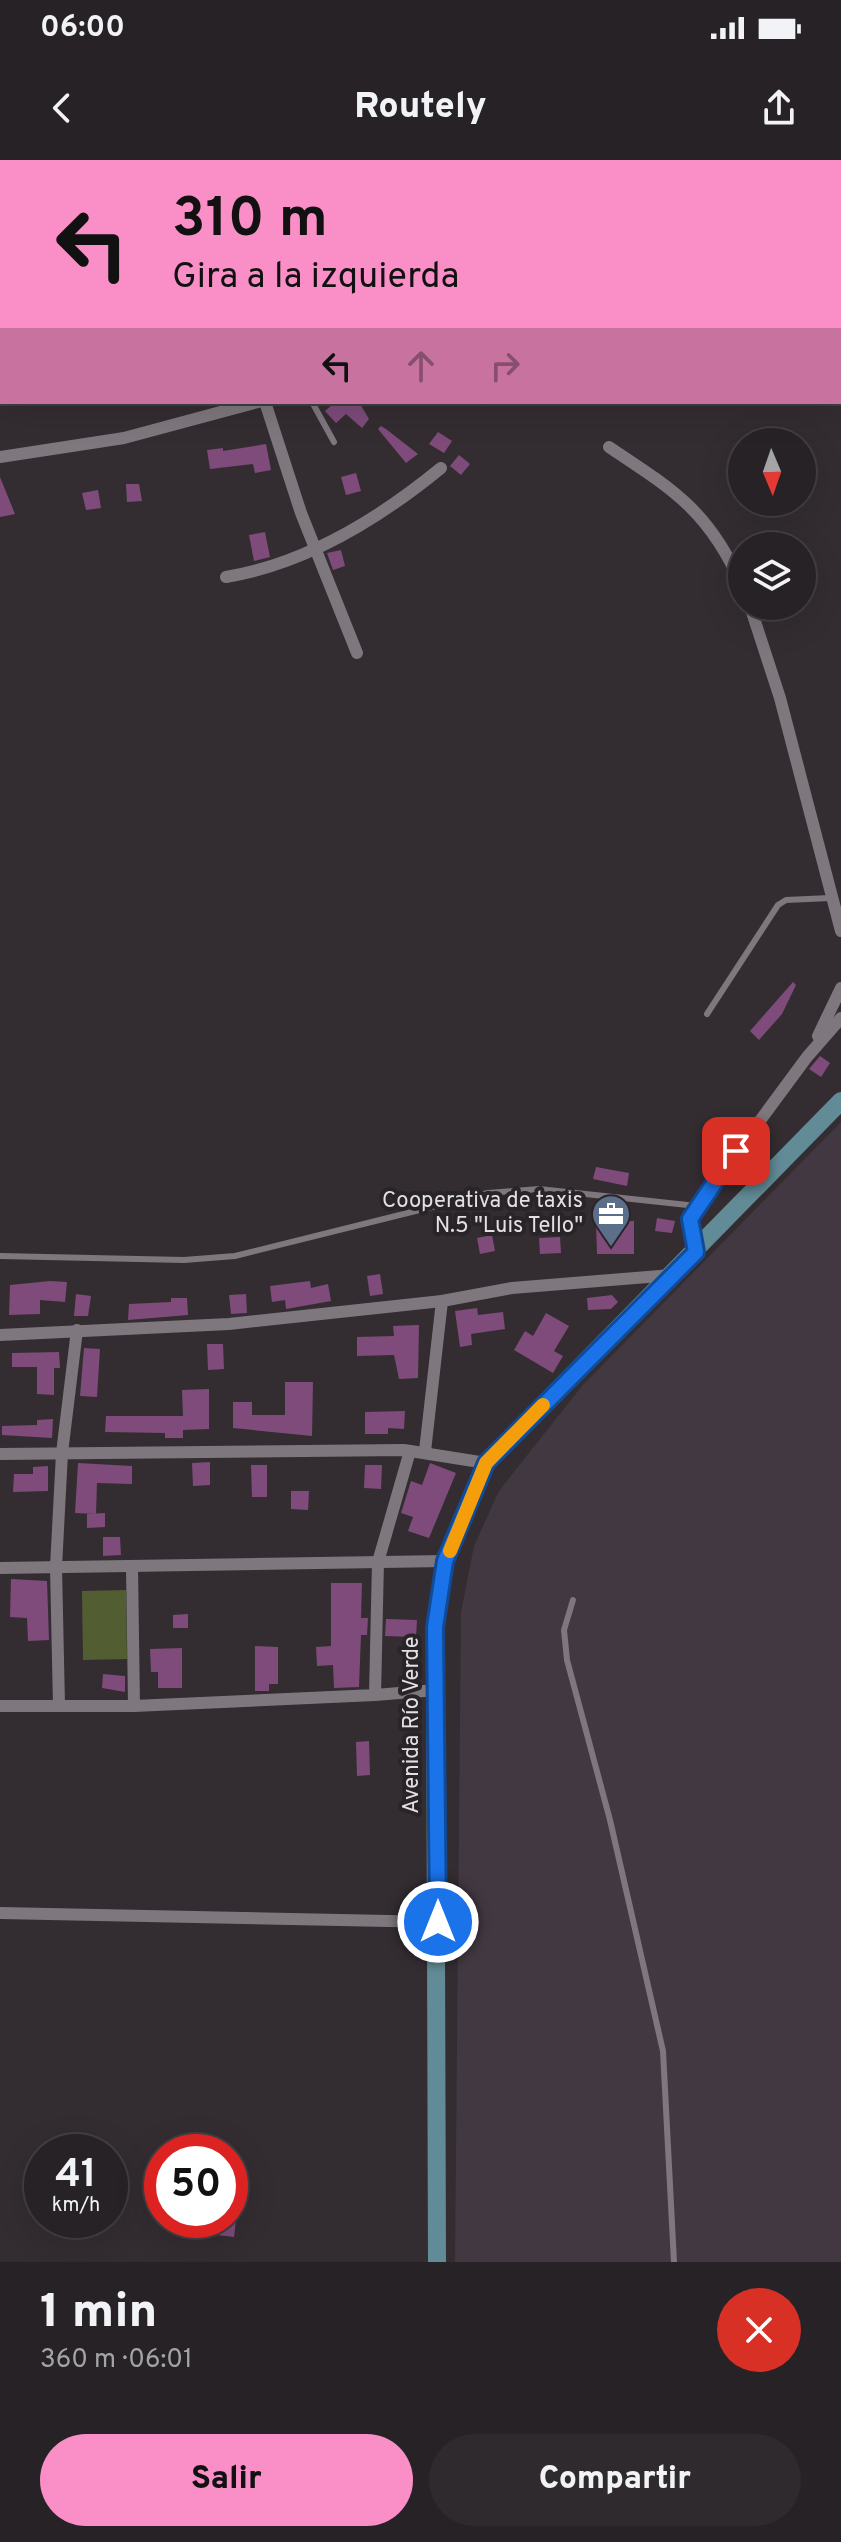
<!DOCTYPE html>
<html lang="es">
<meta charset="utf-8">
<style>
:root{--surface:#262226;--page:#2e2a2e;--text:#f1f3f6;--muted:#a4a4a7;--line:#423f43;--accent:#fa8fc8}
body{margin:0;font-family:Overpass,sans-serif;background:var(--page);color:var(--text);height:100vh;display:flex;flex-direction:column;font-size:30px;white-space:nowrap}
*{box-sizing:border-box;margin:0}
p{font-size:26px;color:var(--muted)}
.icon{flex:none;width:44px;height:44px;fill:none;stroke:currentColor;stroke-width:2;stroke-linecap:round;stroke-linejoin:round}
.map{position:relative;height:2102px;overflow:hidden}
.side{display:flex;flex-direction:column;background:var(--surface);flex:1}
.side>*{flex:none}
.top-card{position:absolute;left:0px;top:0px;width:842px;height:244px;box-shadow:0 8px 32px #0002,0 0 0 2px var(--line);background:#fa8fc8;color:#111;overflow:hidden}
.needle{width:52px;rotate:178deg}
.fabs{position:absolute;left:728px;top:268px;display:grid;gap:16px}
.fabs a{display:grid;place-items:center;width:88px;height:88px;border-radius:50%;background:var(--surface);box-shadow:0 8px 32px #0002,0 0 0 2px var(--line);font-size:40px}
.speed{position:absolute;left:24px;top:1974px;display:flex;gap:16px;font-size:40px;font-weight:700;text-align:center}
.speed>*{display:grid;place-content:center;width:104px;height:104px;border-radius:50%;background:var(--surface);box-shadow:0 8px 32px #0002,0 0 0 2px var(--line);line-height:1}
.speed small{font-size:20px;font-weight:400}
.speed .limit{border:12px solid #d22;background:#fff;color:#111}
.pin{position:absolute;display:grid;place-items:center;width:68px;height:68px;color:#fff;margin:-34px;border-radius:16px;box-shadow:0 4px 12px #0006}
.me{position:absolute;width:88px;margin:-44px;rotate:0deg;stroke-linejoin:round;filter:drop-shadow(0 0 6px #0008)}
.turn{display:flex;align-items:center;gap:28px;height:168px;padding:0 40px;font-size:36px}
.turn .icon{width:104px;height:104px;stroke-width:2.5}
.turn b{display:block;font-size:56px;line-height:68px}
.lanes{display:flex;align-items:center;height:76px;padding:0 40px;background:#0003;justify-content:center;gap:40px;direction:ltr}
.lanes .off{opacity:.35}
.round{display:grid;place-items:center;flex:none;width:84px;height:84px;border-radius:42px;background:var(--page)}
.head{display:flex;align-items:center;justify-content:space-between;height:136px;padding:0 40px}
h1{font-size:48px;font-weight:800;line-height:60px}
.action{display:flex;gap:16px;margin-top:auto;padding:16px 40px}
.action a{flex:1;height:92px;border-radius:48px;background:var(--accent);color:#111;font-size:32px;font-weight:800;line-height:92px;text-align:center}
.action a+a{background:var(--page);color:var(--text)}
.status{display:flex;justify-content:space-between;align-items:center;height:56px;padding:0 40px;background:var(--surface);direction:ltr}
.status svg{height:22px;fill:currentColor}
header{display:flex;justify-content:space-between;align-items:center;height:104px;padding:0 40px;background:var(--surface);font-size:36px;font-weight:800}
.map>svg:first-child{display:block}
</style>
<div class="status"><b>06:00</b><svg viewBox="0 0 49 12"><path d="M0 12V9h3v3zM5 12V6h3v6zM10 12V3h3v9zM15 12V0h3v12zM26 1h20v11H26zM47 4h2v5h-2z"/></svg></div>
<header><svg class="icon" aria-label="back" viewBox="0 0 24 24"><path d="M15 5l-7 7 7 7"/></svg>Routely<svg class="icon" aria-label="share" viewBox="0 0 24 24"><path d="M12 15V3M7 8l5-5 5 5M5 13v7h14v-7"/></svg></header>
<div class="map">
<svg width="841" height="2102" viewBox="0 0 841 2102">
<rect width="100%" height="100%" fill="#332d32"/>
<path fill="#423841" d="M841 962V2102H455L461 1452 474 1386 499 1331 582 1226Z"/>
<path fill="#525e32" d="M126 1430 127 1499 83 1500 82 1431Z"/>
<g fill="#7e4b7a">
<path d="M330 242H359L369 259 362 268 346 254 336 263 325 251 333 244Z"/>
<path d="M381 266 386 269 418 294 406 303 378 269Z"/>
<path d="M438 272 452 281 444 293 429 284Z"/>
<path d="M266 284 271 310 255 313 253 304 210 309 207 290 223 288V291Z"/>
<path d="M459 295 470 304 461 315 450 306Z"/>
<path d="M356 313 361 331 346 335 341 317Z"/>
<path d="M0 317 15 354 0 357Z"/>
<path d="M126 324H139L142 341 127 342Z"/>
<path d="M98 330 101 348 86 350 82 333Z"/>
<path d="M265 372 270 397 254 401 249 375Z"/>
<path d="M341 390 345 406 333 410 327 393Z"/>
<path d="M793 822 796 825 782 854 759 880 750 871Z"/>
<path d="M820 896 830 903 821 917 809 909Z"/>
<path d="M754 983 766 992 747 1020 734 1011Z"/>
<path d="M596 1007 629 1013 627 1026 593 1019Z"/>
<path d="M657 1058 675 1061 672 1073 655 1071Z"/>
<path d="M634 1061V1094H597L596 1062Z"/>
<path d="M492 1075 495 1091 480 1094 477 1078Z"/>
<path d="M560 1077 561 1093 540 1094 539 1078Z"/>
<path d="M380 1114 383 1134 370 1136 367 1116Z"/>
<path d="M50 1121 67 1122 65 1142 40 1140V1154L9 1155 10 1125Z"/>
<path d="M310 1121 311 1128 328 1124 331 1141 286 1149 285 1140 272 1142 270 1126Z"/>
<path d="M76 1134 91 1136 88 1156H74Z"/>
<path d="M246 1134 247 1153 231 1154 229 1135Z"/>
<path d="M612 1135 618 1142 611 1149 588 1150 587 1138Z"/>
<path d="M171 1138H187L188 1155 128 1160 129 1144 171 1142Z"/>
<path d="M477 1148 478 1155 503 1152 505 1169 471 1174 472 1185 460 1187 455 1151Z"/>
<path d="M546 1153 569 1166 554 1191 563 1196 553 1213 514 1190 525 1171 533 1176Z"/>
<path d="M419 1165 418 1218 399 1219 394 1195 357 1196V1177L394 1176 393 1166Z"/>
<path d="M207 1184H223L224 1209 208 1210Z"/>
<path d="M84 1188 100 1189 97 1237 80 1236Z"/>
<path d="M59 1192 60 1208H54V1235L37 1234V1207H12V1193Z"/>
<path d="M285 1222H313L312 1276 233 1268V1242H252V1255H285Z"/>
<path d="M209 1229V1269L183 1270V1278H165V1273L105 1272 106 1256H183L182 1230Z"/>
<path d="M405 1251 404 1269 388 1268V1274H365V1252Z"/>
<path d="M53 1259 52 1278 2 1275V1266L37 1265V1260Z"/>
<path d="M210 1302V1325L193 1326 192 1303Z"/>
<path d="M78 1303 132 1306V1324L97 1323 96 1354 75 1353Z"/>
<path d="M430 1303 456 1313 429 1378 408 1371 413 1357 401 1353 411 1321 422 1325Z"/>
<path d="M251 1305H267V1337H252Z"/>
<path d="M365 1305H382L381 1329 364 1328Z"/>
<path d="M48 1306V1331L13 1332 14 1314H33V1307Z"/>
<path d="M291 1331H309L308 1350 291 1349Z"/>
<path d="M105 1353V1367L87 1368V1354Z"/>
<path d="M103 1377H120L121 1395 103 1396Z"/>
<path d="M11 1419 47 1421 49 1480 28 1481 27 1458 10 1457Z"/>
<path d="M331 1423H362L361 1458H368L367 1475H361L359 1527 334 1528 333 1505 317 1506 316 1487 331 1486Z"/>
<path d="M188 1454V1468H173V1455Z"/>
<path d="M386 1459 417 1460 416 1477 385 1476Z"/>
<path d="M255 1486 278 1487V1524H269V1531H255Z"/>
<path d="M182 1488V1528H158V1512H151L150 1489Z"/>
<path d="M103 1514 125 1516V1532L102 1528Z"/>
<path d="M369 1581 370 1615 357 1616 356 1582Z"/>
<path d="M168 2060H236L234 2077 167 2069Z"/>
</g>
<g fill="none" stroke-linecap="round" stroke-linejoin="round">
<g stroke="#7e787e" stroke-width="6">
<path d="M501 2 518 0"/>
<path d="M312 242 334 282"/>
<path d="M480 242 481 243"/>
<path d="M707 854 778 745 786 740 830 738"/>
<path d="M0 1096 184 1100 235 1096 488 1033 539 1029 697 1046"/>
<path d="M573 1440 564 1470 567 1500 610 1660 663 1891 674 2102"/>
</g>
<g stroke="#7e787e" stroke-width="12">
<path d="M840 120H841"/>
<path d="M265 242 301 353 357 493"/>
<path d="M609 287C674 330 710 352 742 426"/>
<path d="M0 297 124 278 258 242"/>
<path d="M226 417C305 404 380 358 441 308"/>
<path d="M750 446 780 538 841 771"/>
<path d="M818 876 841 828"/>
<path d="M696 1092 689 1067 697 1046 807 897 841 858"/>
<path d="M0 1175 229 1164 442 1141 512 1128 672 1115"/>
<path d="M425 1291 442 1141"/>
<path d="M0 1294 404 1290 486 1303"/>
<path d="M132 1406 134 1546"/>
<path d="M0 1408 445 1401"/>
<path d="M375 1535 436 1530"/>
<path d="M0 1546H134L375 1535 378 1402 410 1291"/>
<path d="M59 1546 56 1407 62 1293 77 1170"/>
<path d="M0 1753 438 1762"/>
</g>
<path stroke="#618b96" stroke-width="18" d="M437 2102 435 1467 445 1401 486 1303 841 941"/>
<g stroke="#1cb8cf" stroke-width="22">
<path d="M62 2 63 0"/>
<path d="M98 2 99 0"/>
<path d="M0 93 2 90"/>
<path d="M0 145 2 143"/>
</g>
</g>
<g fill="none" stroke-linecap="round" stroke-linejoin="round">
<g stroke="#114b97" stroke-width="20">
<path id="route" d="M438 1762 435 1467 445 1401 486 1303 696 1092 690 1059 736 991"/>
</g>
<use href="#route" stroke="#1a73e8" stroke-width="14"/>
<path stroke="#f59e0b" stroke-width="14" d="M450 1391 486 1303 543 1245"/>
</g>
<defs>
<g id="office-pin" transform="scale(2)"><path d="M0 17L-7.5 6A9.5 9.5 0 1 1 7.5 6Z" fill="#5c6f8a" stroke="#292428"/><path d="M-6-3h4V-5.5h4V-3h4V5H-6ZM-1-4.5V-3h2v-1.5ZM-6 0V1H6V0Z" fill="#fff"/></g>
</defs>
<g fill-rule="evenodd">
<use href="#office-pin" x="611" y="1054"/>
</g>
<g text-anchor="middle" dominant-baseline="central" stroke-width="8" stroke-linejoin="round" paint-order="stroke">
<g font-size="22" fill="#e3e0e3" stroke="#292428" text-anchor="end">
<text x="583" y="1041">Cooperativa de taxis<tspan x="583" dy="25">N.5 "Luis Tello"</tspan></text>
</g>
<g font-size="22" fill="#e3e0e3" stroke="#292428">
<text transform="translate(412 1565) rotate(-90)">Avenida Río Verde</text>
</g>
</g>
</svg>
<div class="fabs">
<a><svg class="needle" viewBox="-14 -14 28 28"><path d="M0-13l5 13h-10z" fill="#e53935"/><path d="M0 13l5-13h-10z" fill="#a4a4a7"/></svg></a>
<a><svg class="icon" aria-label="layers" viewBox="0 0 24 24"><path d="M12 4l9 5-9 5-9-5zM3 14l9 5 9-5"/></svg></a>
</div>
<div class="speed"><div>41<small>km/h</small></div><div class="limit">50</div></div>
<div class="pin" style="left:736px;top:991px;background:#d93025"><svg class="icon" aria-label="arrive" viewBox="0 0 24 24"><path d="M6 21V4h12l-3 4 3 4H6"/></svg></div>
<svg class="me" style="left:438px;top:1762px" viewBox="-20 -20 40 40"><circle r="17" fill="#1a73e8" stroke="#fff" stroke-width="3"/><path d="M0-11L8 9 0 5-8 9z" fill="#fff"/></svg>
<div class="top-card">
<div class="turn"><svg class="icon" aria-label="left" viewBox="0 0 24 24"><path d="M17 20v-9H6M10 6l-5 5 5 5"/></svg><div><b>310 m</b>Gira a la izquierda</div></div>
<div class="lanes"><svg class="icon" aria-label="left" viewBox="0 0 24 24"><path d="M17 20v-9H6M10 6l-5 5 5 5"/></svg><svg class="icon off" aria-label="ahead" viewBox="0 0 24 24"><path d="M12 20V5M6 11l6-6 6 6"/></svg><svg class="icon off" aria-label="right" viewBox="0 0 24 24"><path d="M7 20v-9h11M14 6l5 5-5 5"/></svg></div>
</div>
</div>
<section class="side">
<div class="head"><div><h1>1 min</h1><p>360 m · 06:01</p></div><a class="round" style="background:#d93025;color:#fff"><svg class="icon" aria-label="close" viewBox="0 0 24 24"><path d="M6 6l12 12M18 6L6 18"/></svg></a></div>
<div class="action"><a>Salir</a><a>Compartir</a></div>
</section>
